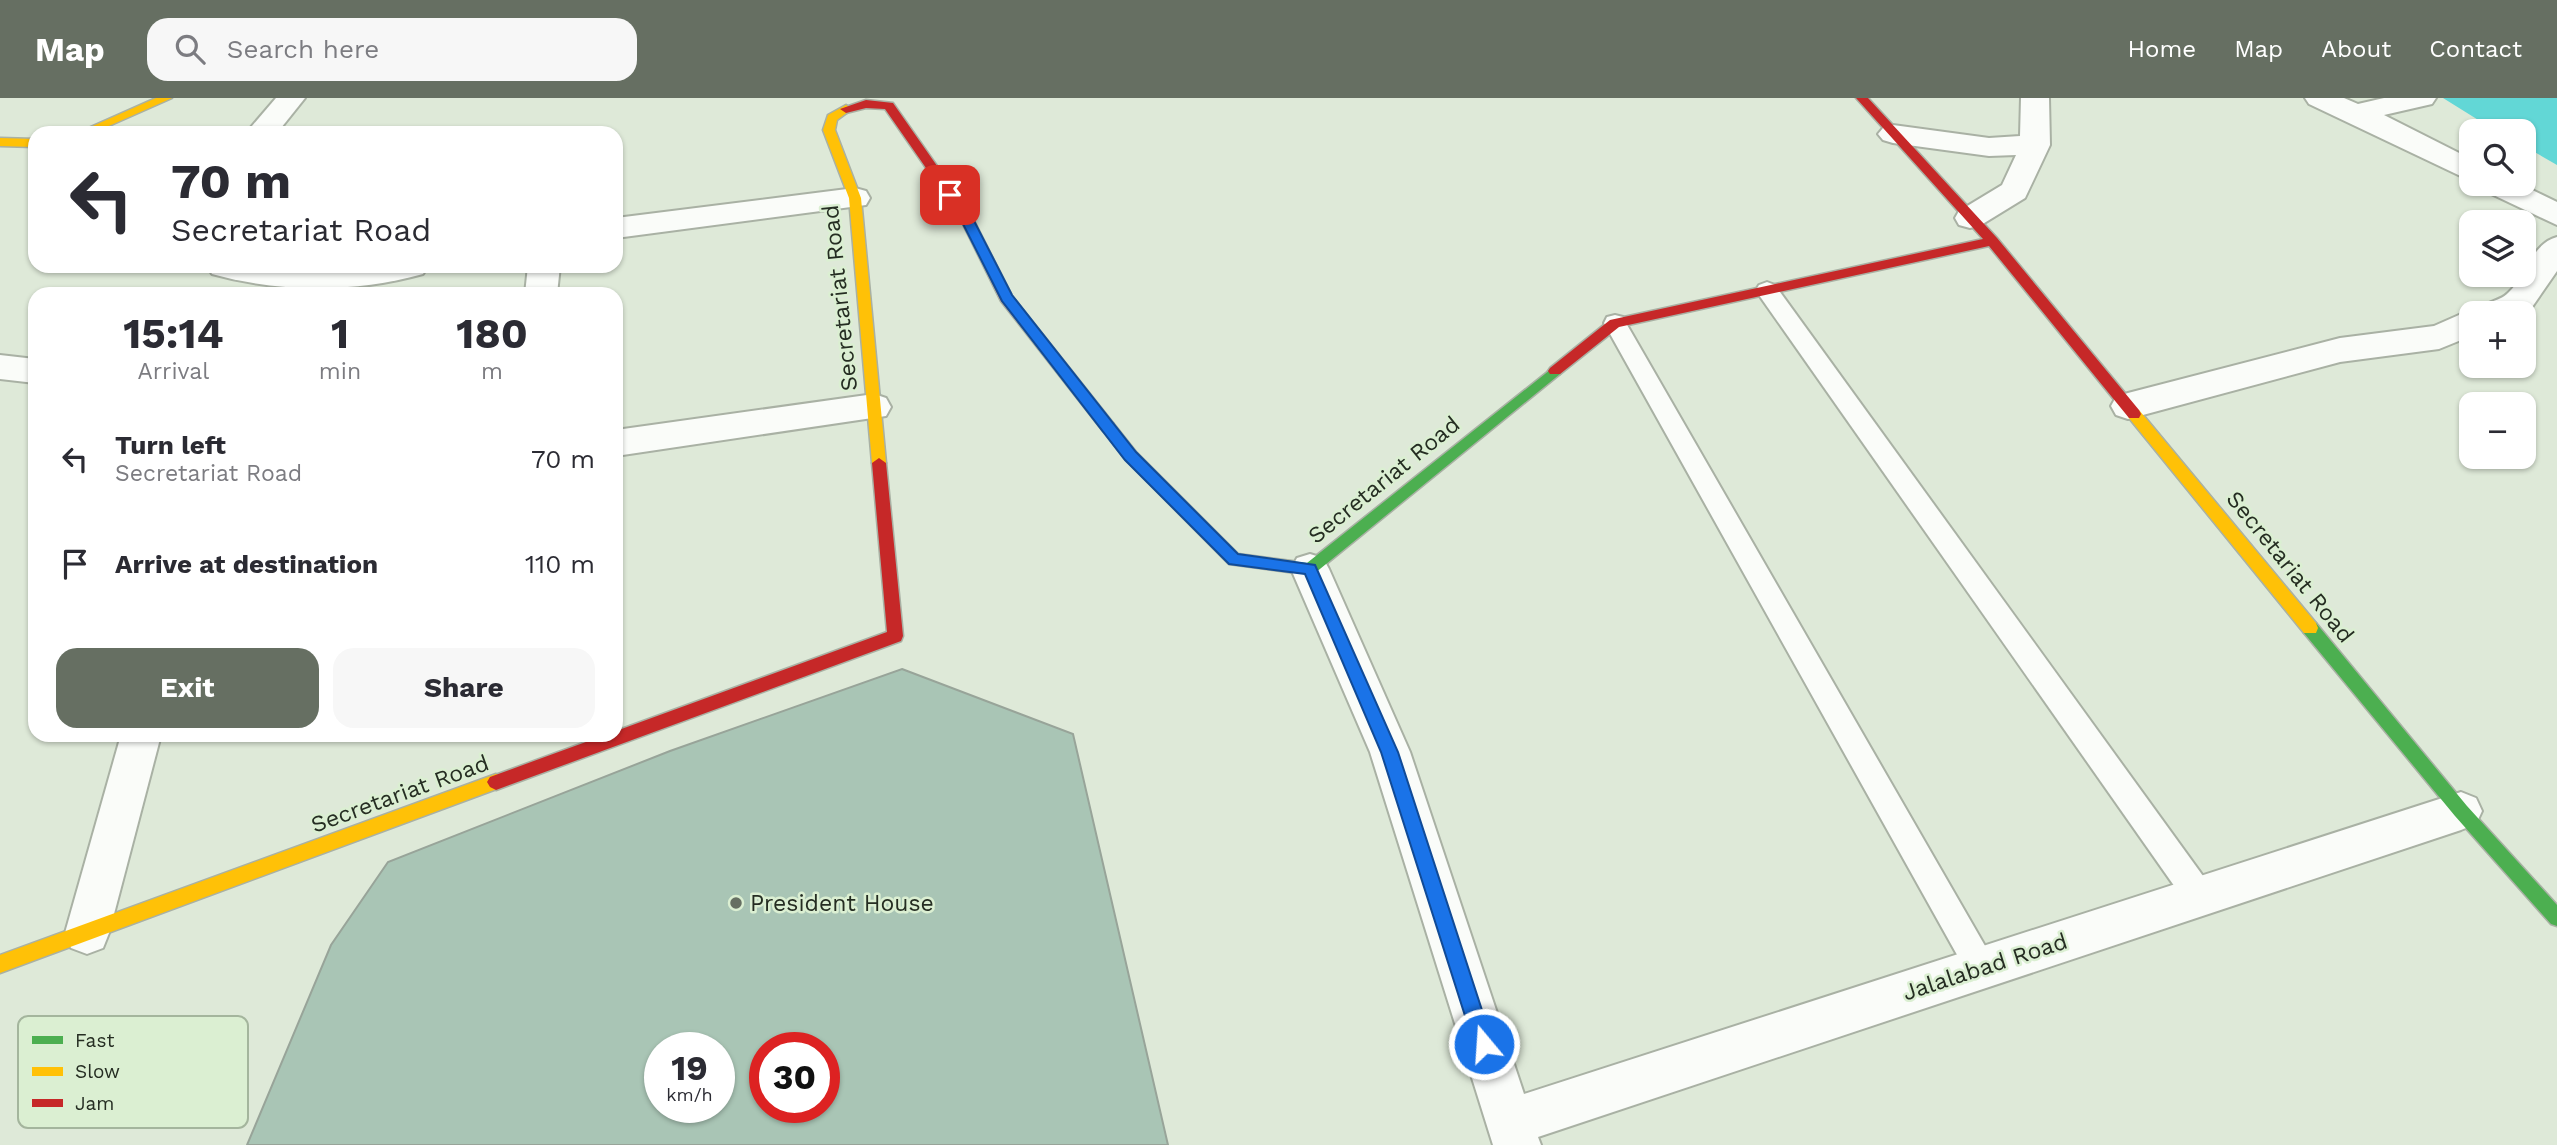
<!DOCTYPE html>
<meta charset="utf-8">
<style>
:root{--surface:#fff;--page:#f7f7f7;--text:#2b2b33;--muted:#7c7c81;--accent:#666f62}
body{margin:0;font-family:"Work Sans",sans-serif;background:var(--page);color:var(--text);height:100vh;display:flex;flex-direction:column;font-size:26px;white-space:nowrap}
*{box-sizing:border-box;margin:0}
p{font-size:23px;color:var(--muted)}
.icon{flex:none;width:38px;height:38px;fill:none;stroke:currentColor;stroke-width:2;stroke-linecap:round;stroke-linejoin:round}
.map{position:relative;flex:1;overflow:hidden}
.side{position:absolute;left:28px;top:189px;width:595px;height:455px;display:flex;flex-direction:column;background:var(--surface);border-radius:21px;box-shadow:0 2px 5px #0004}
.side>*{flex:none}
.banner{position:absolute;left:28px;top:28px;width:595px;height:147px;border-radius:21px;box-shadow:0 2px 5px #0004;background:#fff;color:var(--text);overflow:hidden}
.fabs{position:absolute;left:2459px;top:21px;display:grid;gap:14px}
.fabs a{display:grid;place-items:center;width:77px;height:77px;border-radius:14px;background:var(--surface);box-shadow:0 2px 5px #0004;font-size:35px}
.speed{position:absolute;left:644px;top:934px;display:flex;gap:14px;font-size:35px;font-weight:700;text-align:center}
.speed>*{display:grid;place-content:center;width:91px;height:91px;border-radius:50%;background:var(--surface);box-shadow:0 2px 5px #0004;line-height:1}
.speed small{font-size:18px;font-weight:400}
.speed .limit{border:10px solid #d22;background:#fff;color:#111}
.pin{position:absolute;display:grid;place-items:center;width:60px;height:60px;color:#fff;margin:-30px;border-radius:14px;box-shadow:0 4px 10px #0006}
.me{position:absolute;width:77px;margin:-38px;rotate:342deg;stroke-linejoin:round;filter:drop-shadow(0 0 5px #0008)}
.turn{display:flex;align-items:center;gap:24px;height:147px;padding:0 28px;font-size:32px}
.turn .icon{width:91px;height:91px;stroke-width:2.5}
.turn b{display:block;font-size:49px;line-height:60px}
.eta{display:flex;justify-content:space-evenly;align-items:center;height:119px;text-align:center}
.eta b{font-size:42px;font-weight:700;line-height:49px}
.button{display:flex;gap:14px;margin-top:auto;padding:14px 28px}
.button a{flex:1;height:80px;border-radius:21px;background:var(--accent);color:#fff;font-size:28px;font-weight:700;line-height:80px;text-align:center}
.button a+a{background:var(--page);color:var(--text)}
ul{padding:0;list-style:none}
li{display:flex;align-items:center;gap:21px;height:105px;padding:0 28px}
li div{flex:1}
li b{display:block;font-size:26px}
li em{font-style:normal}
header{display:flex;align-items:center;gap:42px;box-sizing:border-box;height:98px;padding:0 35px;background:var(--accent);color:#fff}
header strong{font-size:33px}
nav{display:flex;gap:38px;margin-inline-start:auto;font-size:24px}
.search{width:490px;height:63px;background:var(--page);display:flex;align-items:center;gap:18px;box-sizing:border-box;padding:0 24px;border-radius:21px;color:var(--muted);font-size:26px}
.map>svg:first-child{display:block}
</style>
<header>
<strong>Map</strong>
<div class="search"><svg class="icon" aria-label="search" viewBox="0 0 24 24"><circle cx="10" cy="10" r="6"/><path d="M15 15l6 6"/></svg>Search here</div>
<nav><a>Home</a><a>Map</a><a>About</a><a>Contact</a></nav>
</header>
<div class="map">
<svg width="2557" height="1047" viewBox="0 0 2557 1047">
<rect width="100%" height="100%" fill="#dee9d8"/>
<path fill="#62d7d6" d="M2443 0H2557V67L2524 48V33H2496Z"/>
<path fill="#a9c5b5" stroke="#98a499" stroke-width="2" fill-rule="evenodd" d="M902 571 1073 636 1168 1047H247L331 847 388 764 670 653ZM660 950H719V1010H660ZM765 950H824V1010H765Z"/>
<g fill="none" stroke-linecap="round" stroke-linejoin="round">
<g stroke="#a9b1a4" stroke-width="4">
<g id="lane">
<path d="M1767 184 1775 187 2211 789 2215 799 2211 809 2200 813 2189 809 1759 197 1756 192 1759 187Z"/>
<path d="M1615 217 1623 219 1626 225 1992 860 1996 870 1992 880 1981 885 1970 880 1604 225 1607 219Z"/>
</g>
</g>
<g stroke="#a9b1a4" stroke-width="4">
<g id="street">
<path d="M276 0H305L277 35H246Z"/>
<path d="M2021 0H2049L2050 47 2025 100 1981 127 1970 130 1959 127 1955 120 1959 113 2002 87 2016 57 1989 58 1893 45 1883 42 1878 36 1883 30 1893 27 1989 40 2020 38Z"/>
<path d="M2305 0H2344L2358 6 2384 0H2436L2432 6 2384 17 2471 61V83L2309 6Z"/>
<path d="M2481 86H2520L2557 104V127L2485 93Z"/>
<path d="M855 90 866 93 870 100 866 107 616 140V120Z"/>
<path d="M2557 139V173L2530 212 2523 215H2471V238L2439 251 2340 264 2128 321 2116 317 2111 308 2116 299 2128 295 2340 240 2434 228 2459 217 2471 214 2477 215C2484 202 2498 205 2508 195 2526 179 2531 146 2557 139Z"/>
<path d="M207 168H428L423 176C355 195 280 195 212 176Z"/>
<path d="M528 168H560L557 196H525Z"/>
<path d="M0 257 35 261V285L0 281Z"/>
<path d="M874 296 886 300 891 309 886 318 616 358V332Z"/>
<path d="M1310 456 1323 460 1329 471 1410 654 1524 996 2461 694 2476 700 2482 713 2476 726 2461 732 1538 1039 1541 1047H1493L1370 654 1291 471 1297 460Z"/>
<path d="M121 637H161L109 835 103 850 87 856 71 850 65 835Z"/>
</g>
</g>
<g stroke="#a9b1a4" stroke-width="3">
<g id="fast">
<path d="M1555 268 1560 270 1562 273 1560 276 1315 475 1310 477 1229 466 1126 362 1101 329 1103 325H1113L1136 354 1238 456 1307 465Z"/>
<path d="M2310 524 2316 525 2467 708 2557 807V828L2551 826 2455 718 2304 535 2302 530 2304 525Z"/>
</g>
</g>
<g stroke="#a9b1a4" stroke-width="3">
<g id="slow">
<path d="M156 0H172L93 35H77Z"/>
<path d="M846 7 852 11 837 22 835 32 861 100 886 365 879 370 872 365 849 100 823 32 828 17Z"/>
<path d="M0 40 35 41V49L0 48Z"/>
<path d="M2134 311 2139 312 2316 525 2318 530 2316 535H2304L2129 320 2127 316Z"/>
<path d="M496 676 502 679 505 684 502 689 0 875V857Z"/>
</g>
</g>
<g stroke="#a9b1a4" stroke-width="3">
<g id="jam">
<path d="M1856 0H1868L1997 140 2139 312 2141 316 2139 320H2129L1989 148 1619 229 1560 276H1550L1548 273 1550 270 1610 222 1983 141Z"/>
<path d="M866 2 893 5 970 115 1012 198 1113 325 1115 329 1113 333H1103L1001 203 958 116 885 11 866 10 846 15 840 11Z"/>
<path d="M879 360 886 365 903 538 901 543 496 692 490 689 487 684 490 679 605 637H616V633L887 534 872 365Z"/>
</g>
</g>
<use href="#lane" fill="#fafcf9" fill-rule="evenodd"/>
<use href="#street" fill="#fafcf9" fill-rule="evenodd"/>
<use href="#fast" fill="#4caf50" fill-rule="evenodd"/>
<use href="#slow" fill="#ffc107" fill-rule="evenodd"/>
<use href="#jam" fill="#c62828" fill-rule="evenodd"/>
</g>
<path fill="#1a73e8" stroke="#114b97" stroke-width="2" d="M950 93 955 94 970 115 1012 197 1136 354 1238 456 1315 467 1398 654 1493 946 1491 952 1484 955 1477 952 1474 946 1381 654 1305 476 1229 466 1125 362 1002 203 958 116 944 97Z"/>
<circle fill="#666f62" stroke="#dbefd2" stroke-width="2.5" cx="736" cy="805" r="7"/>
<g text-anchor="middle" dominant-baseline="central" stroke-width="5" stroke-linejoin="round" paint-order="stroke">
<g font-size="23" fill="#252d22" stroke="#dbefd2">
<text transform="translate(840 200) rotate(-96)">Secretariat Road</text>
<text transform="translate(1384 382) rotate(-39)">Secretariat Road</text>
<text transform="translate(2290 469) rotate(51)">Secretariat Road</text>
<text transform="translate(400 696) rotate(-20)">Secretariat Road</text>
<text transform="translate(1985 869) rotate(-18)">Jalalabad Road</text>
</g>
<g font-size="23" fill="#252d22" stroke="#dbefd2" text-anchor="start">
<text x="750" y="805">President House</text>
</g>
</g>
<rect x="18" y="918" width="230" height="112" rx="10" fill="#dbefd2" stroke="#a4b59d" stroke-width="2"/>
<rect x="32" y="938" width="31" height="8" fill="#4caf50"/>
<rect x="32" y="969" width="31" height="9" fill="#ffc107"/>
<rect x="32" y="1001" width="31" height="8" fill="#c62828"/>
<g font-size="19" fill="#252d22">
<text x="75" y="949">Fast</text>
<text x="75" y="980">Slow</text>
<text x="75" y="1012">Jam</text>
</g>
</svg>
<div class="fabs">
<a><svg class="icon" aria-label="search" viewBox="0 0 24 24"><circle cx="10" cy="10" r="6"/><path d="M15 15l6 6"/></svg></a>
<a><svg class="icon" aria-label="layers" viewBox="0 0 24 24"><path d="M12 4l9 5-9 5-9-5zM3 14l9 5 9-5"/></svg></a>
<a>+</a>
<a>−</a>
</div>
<div class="speed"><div>19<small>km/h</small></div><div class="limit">30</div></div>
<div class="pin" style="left:950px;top:97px;background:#d93025"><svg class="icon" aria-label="arrive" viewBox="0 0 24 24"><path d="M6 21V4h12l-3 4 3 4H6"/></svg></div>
<svg class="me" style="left:1484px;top:946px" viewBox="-20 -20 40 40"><circle r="17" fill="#1a73e8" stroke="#fff" stroke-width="3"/><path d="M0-11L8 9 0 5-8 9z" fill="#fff"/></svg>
<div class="banner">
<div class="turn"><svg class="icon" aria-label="left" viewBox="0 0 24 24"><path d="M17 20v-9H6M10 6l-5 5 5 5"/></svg><div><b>70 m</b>Secretariat Road</div></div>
</div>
<section class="side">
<div class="eta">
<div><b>15:14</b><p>Arrival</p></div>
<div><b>1</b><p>min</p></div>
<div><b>180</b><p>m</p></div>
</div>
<ul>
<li><svg class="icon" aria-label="left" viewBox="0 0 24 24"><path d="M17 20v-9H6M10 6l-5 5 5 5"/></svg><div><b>Turn left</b><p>Secretariat Road</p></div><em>70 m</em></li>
<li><svg class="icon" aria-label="arrive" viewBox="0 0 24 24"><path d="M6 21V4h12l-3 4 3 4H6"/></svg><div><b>Arrive at destination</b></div><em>110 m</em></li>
</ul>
<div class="button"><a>Exit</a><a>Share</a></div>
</section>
</div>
